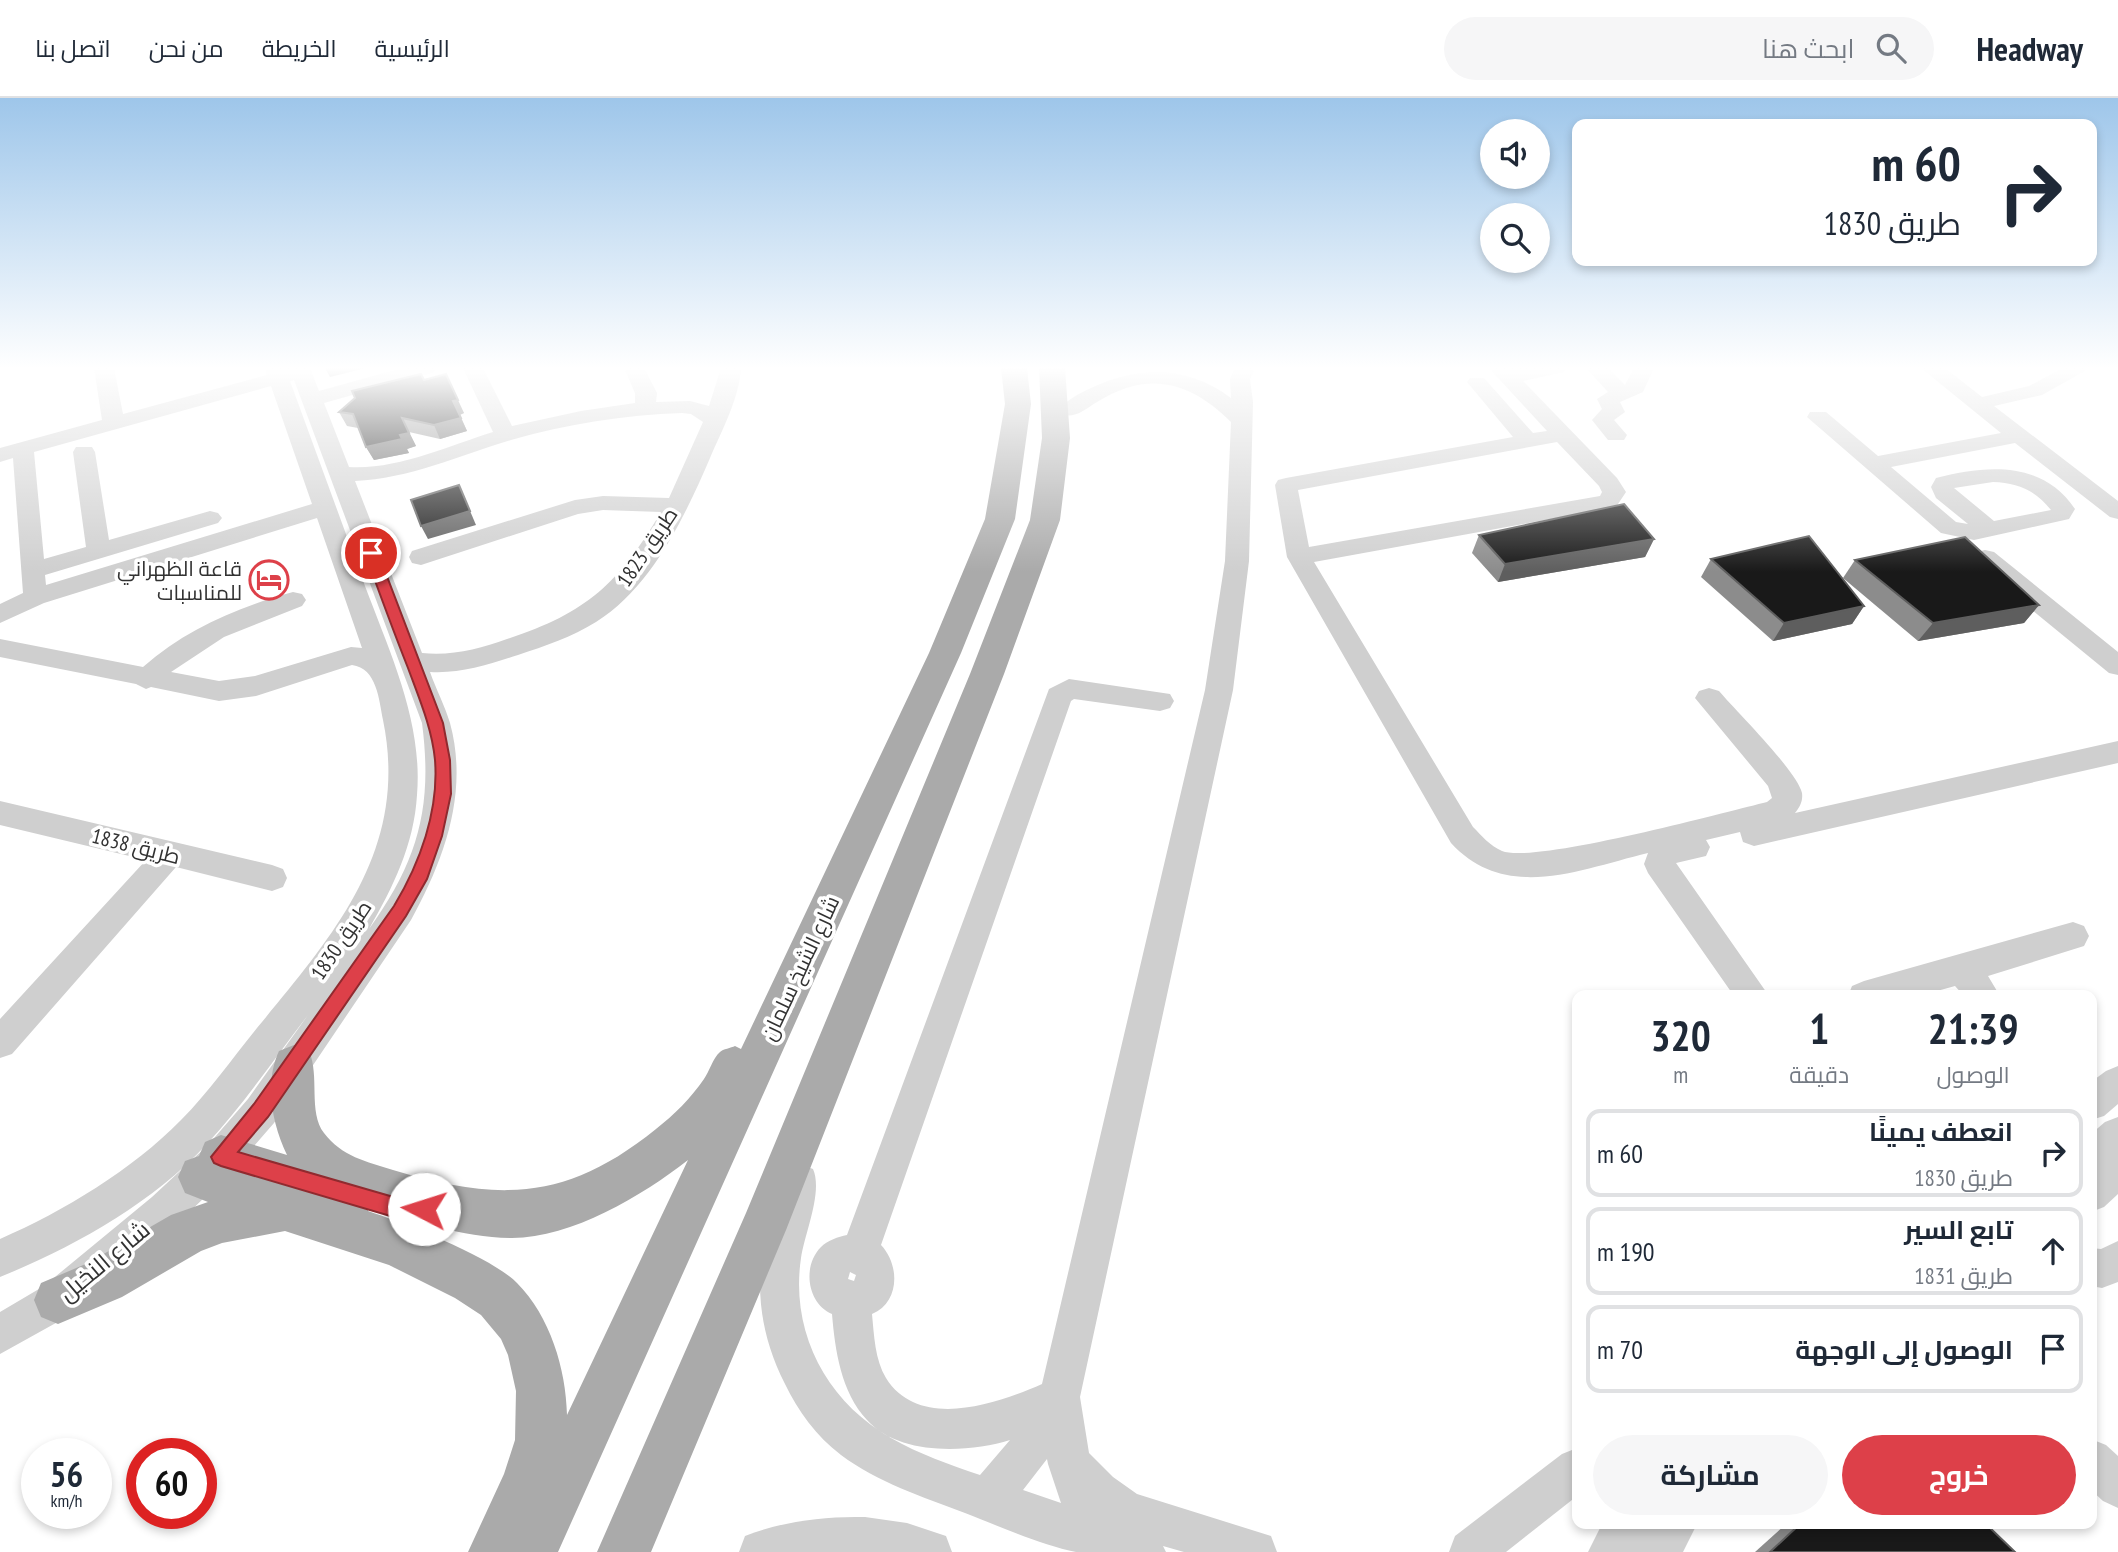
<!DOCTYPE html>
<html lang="ar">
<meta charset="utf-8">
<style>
:root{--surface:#fff;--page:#f6f6f7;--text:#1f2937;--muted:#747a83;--line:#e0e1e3;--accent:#dd4049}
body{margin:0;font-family:"PT Sans Narrow",Cairo,sans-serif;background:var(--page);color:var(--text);direction:rtl;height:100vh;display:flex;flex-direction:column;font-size:26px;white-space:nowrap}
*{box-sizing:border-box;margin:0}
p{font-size:23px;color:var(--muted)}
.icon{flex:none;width:38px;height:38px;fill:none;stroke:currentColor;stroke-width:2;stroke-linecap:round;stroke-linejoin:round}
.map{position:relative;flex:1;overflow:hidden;direction:ltr}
.sheet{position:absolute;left:1572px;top:892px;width:525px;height:539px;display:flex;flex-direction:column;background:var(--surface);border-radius:14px;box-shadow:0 4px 10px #0003;direction:rtl}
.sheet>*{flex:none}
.top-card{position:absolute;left:1572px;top:21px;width:525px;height:147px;border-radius:14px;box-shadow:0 4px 10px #0003;direction:rtl;background:#fff;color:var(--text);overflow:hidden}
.fabs{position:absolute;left:1480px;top:21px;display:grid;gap:14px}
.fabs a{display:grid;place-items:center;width:70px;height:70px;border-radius:50%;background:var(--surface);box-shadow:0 4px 10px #0003;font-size:35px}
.speed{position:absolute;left:21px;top:1340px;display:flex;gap:14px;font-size:35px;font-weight:700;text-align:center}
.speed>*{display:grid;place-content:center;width:91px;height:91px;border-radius:50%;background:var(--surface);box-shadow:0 4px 10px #0003;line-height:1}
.speed small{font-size:18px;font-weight:400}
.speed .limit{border:10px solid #d22;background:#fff;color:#111}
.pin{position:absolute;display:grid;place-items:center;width:60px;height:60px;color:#fff;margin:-30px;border:4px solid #fff;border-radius:50%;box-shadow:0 2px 7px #0007}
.me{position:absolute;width:77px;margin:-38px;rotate:275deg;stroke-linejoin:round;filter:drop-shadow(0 0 5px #0008)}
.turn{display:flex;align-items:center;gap:24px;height:147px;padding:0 21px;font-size:32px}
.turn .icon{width:91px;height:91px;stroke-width:2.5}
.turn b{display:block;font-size:49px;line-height:60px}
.eta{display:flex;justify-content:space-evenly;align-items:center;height:119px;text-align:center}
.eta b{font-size:42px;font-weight:700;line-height:49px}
.button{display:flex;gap:14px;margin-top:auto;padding:14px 21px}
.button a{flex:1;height:80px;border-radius:42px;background:var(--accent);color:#fff;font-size:28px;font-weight:700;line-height:80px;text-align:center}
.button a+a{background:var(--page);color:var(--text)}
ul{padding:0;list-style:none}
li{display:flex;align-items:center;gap:21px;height:88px;margin:0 14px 10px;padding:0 7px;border:4px solid var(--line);border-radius:14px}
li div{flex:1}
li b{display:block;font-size:26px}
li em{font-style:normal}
header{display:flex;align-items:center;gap:42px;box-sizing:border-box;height:98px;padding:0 35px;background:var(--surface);border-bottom:2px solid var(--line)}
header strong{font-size:33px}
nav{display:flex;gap:38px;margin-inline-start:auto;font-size:24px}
.search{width:490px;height:63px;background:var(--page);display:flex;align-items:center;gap:18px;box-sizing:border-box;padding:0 24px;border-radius:38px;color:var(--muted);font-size:26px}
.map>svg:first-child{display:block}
</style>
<header>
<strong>Headway</strong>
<div class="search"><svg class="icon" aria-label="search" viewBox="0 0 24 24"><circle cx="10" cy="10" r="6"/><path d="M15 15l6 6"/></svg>ابحث هنا</div>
<nav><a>الرئيسية</a><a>الخريطة</a><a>من نحن</a><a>اتصل بنا</a></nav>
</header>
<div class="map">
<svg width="2118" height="1454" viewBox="0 0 2118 1454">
<rect width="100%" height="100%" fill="#fff"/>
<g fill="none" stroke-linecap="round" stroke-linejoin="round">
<g fill="#cfcfcf" fill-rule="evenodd">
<path d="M94 270H114L123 316 267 277 265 270H310L319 293 402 270H437L434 274 324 305 349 369C397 372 448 348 493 334L463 270H483L512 328 581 313 635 305V295L624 270H644L657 295 656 304 690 303 709 308 721 270H741C739 301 722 332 710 360 685 418 652 489 596 524 572 539 545 548 518 557 490 566 460 576 430 574 436 591 445 608 450 625 469 695 444 762 411 822L274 1025 234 1071 178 1125 72 1216 0 1256V1214L44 1188 152 1099 208 1047 248 1001 308 917C275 960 243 1007 206 1047 151 1106 74 1149 0 1179V1141C64 1113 132 1072 181 1022 211 992 235 956 262 924 337 833 409 749 383 622 379 602 377 570 352 567L256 598 219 603 151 589 146 591 136 586 0 559V541L143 569C186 531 238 509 293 494L302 496 306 502 302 508 224 539 171 574 219 583 255 578 351 549 362 550 317 420 44 505 0 525V506L23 495 13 360 0 364V350L102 322ZM294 282 422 625C433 709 418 763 369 831 393 789 414 747 417 697 423 624 390 555 365 488 340 420 315 351 290 283ZM271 288 312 406 46 487 45 477 218 425 222 420 218 415 210 413 109 442 95 354 92 349H76L73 354 86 449 44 461 34 354ZM682 315 691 316 703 324 669 400 603 398 575 402 412 453 409 459 412 465 421 467 578 416 603 412 661 414C619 485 587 515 507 541 480 551 452 558 422 555L355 383C409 381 460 357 511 342 567 326 624 317 682 315Z"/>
<path d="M1235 270H1255L1250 281 1253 304 1249 463 1233 592 1080 1299 1089 1355 1113 1379 1137 1396 1271 1438 1277 1454H1184L1163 1448 1166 1454C1139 1454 1102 1454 1076 1454 1042 1447 998 1428 965 1415 923 1399 877 1384 841 1357 816 1338 798 1313 785 1286 748 1213 755 1146 787 1071L800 1066 813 1071C823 1094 805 1134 801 1160 790 1234 826 1303 891 1340 919 1356 950 1367 980 1377L1010 1342C968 1355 899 1358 867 1322 841 1294 835 1252 832 1216 807 1205 802 1168 821 1149 828 1142 838 1139 847 1137L1049 591 1069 581 1170 596 1174 603 1170 610 1160 613 1074 601 1071 603 881 1147C900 1167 900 1204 872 1216 874 1237 875 1262 886 1280 919 1333 997 1306 1042 1286L1205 592 1225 463 1231 324C1190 283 1148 272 1097 304 1085 311 1077 320 1062 317L1059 312C1066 302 1080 295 1091 290 1138 268 1188 267 1231 300L1230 281ZM850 1174 856 1177 854 1183 848 1181ZM1047 1361 1048 1366 1061 1405 1023 1392Z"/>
<path d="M1489 270H1567L1564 274 1523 283 1617 380 1626 394 1616 409 1314 464 1473 729C1481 737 1490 748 1502 753 1534 766 1722 715 1767 704L1772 700 1768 688 1695 600 1699 593 1709 590 1719 593C1736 613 1797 673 1802 695 1803 703 1800 709 1795 715L2118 643V665L1754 748 1743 744 1740 734 1706 742 1710 749 1706 758 1676 765 1769 898H1734L1648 775 1644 766 1648 755C1581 771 1506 805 1451 745L1287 459 1275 387 1278 382 1286 380 1513 339 1467 284 1470 280H1484L1533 335 1547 333ZM1557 344 1599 388 1602 394 1600 398 1309 449 1298 392Z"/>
<path d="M1586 270H1608L1625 287 1634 270H1654L1643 294 1620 304 1625 314 1614 322 1627 337 1624 342H1608L1592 322 1602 311 1597 301 1608 294Z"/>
<path d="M1921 270H1945L1982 299 2029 288 2063 270H2090L2042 297 1994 308 2118 403V421L2110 419 2015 345 1891 369 1956 424 1968 426 1936 400 1931 389 1936 380C1986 367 2042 362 2075 411L2069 421 1974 442 1941 435 1807 319 1810 314H1826L1878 358 2001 335ZM1993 384C2018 385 2035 392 2051 412L1994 423 1954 390Z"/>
<path d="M1985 452 1994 454 2118 554V577L2109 575 1976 466 1973 460 1976 454Z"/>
<path d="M0 703 272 767 283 771 287 780 283 789 272 793 176 769 12 956 0 960V921L146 762 0 727Z"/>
<path d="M2073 824 2084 828 2089 838 2084 848 1988 878 2000 898H1964L1955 888 1919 898H1848L1852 888 1864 883Z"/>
<path d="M2118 968V1006L2104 1018 2091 1022V984L2106 973Z"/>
<path d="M2118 1019V1096L2104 1109 2091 1114V1036L2105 1024Z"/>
<path d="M2118 1143V1184L2102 1190 2091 1188V1150L2101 1151Z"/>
<path d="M2091 1341 2106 1347 2118 1358V1410L2103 1403 2091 1392Z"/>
<path d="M1577 1350V1398L1506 1454H1449L1455 1438 1562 1356Z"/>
<path d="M865 1419 907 1425 946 1438 952 1454H739L745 1438C783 1423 825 1418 865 1419Z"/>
<path d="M1602 1426H1697L1683 1454H1588Z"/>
</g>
<g fill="#aaa" fill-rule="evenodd">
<path d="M1001 270H1027L1031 306 1015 421 961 555 558 1454H468L504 1376 515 1342 516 1293 508 1257 501 1241 481 1217 455 1200 389 1167 285 1133 222 1145 201 1153 122 1199 58 1226 41 1219 34 1202 41 1185 88 1165 171 1117 208 1104 185 1095 178 1079 185 1063 199 1058 205 1044 221 1037 287 1057C272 1026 264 985 279 953L294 947 309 953C320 978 308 1014 324 1035 341 1058 367 1064 393 1072 499 1104 567 1103 656 1031 674 1017 691 1000 704 981 709 974 713 960 720 954 723 951 731 950 735 948L741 951 929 555 985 421 1005 306ZM688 1062 567 1317C566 1271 550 1218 517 1185 490 1158 404 1125 368 1113L369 1109C415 1123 462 1139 510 1140 570 1141 642 1098 688 1062Z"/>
<path d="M1039 270H1065L1070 340 1060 422 1004 576 786 1132 651 1454H597L746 1115 970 576 1030 422 1042 340Z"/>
</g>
</g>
<g fill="#8c8c8c">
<path d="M424 282 464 315 460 317 467 333 440 341 409 334 416 348 407 351 409 355 374 362 366 349 358 330 347 328 339 314Z"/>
<path d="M1479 437 1654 441 1645 459 1498 484 1472 455Z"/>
<path d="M1711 461 1864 508 1852 526 1773 543 1701 479Z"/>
<path d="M1855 462 2039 507 2024 525 1918 543 1843 480Z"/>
<path d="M1786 1426H1986L2015 1454H1755Z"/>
</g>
<g fill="#5e5e5e">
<path d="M325 270H366L330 279Z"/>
<path d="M458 302 464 315 459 317 453 303Z"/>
<path d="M402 320 416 348 407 351 409 355 374 362 366 349 400 337Z"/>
<path d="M461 320 467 333 440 341 434 327Z"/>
<path d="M459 387 476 427 428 441 421 428Z"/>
<path d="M1654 441 1645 459 1498 484 1505 466Z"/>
<path d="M2039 507 2024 525 1918 543 1933 525Z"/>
<path d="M1864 508 1852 526 1773 543 1784 525Z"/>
</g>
<g fill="#191919" stroke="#5e5e5e" stroke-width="2">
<path d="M421 276 424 282 446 276 458 302 453 303 461 320 434 327 402 320 409 335 400 337 402 341 366 349 353 316 339 314 355 300 352 293Z"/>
<path d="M459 387 470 413 421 428 411 402Z"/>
<path d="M1624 406 1654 441 1505 466 1479 437Z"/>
<path d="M1809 438 1864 508 1784 525 1711 461Z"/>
<path d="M1965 439 2039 507 1933 525 1855 462Z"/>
<path d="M1800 1426H1986L2015 1454H1770Z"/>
</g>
<linearGradient id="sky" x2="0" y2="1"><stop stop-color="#9ec6ea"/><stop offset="0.57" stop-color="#fff"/><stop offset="1" stop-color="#fff" stop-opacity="0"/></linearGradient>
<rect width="2118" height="474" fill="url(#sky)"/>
<path fill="#dd4049" stroke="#902a2f" stroke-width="2" d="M371 451 378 455 443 625 450 662 451 696 442 738 427 781 406 818 268 1019 238 1054 397 1100 431 1104 434 1111 431 1118 424 1121 397 1120 221 1068 214 1065 211 1059 254 1006 394 808C420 765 439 713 435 662 432 630 419 600 408 570 393 532 379 494 365 455Z"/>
<defs>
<g id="hotel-ring" transform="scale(2.0125)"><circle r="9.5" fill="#fff" stroke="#dd4049" stroke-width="1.5"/><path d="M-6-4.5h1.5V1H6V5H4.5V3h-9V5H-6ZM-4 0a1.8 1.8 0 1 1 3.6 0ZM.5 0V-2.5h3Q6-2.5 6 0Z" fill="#dd4049"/></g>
</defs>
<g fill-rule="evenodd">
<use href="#hotel-ring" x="269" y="482"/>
</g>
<g text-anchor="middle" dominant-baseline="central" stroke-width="7" stroke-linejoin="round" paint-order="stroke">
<g font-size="21" fill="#323232" stroke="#fff">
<text transform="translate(647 449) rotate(-56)">طريق 1823</text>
<text transform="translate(136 748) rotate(14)">طريق 1838</text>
<text transform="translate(341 842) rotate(-56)">طريق 1830</text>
<text transform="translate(800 870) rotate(-65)">شارع الشيخ سلمان</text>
</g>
<g font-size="21" fill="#323232" stroke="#fff" text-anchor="end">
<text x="242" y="470">قاعة الظهراني<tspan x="242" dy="24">للمناسبات</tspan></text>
</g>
<g font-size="24" fill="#323232" stroke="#fff">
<text transform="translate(104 1163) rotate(-40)">شارع النخيل</text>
</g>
</g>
</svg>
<div class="fabs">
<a><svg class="icon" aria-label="sound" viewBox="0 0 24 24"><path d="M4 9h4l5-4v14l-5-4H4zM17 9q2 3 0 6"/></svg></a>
<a><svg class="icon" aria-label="search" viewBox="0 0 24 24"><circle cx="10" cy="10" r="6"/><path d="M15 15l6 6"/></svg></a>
</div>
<div class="speed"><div>56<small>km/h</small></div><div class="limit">60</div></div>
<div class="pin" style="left:371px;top:455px;background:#d93025"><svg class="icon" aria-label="arrive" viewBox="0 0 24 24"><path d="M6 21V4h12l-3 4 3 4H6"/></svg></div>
<svg class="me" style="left:424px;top:1111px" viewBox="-20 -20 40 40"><circle r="19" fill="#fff"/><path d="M0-13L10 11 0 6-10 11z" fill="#dd4049"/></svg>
<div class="top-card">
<div class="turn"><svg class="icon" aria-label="right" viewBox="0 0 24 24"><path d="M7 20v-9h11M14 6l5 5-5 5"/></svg><div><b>60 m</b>طريق 1830</div></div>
</div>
<section class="sheet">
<div class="eta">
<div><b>21:39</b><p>الوصول</p></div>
<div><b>1</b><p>دقيقة</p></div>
<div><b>320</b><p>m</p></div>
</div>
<ul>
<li><svg class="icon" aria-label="right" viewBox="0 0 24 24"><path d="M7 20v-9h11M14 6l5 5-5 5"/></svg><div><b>انعطف يمينًا</b><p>طريق 1830</p></div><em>60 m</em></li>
<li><svg class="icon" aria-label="ahead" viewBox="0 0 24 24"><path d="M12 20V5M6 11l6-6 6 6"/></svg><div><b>تابع السير</b><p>طريق 1831</p></div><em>190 m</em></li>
<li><svg class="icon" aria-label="arrive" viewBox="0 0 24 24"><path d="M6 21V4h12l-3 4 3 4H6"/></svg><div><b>الوصول إلى الوجهة</b></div><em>70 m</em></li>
</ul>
<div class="button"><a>خروج</a><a>مشاركة</a></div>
</section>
</div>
